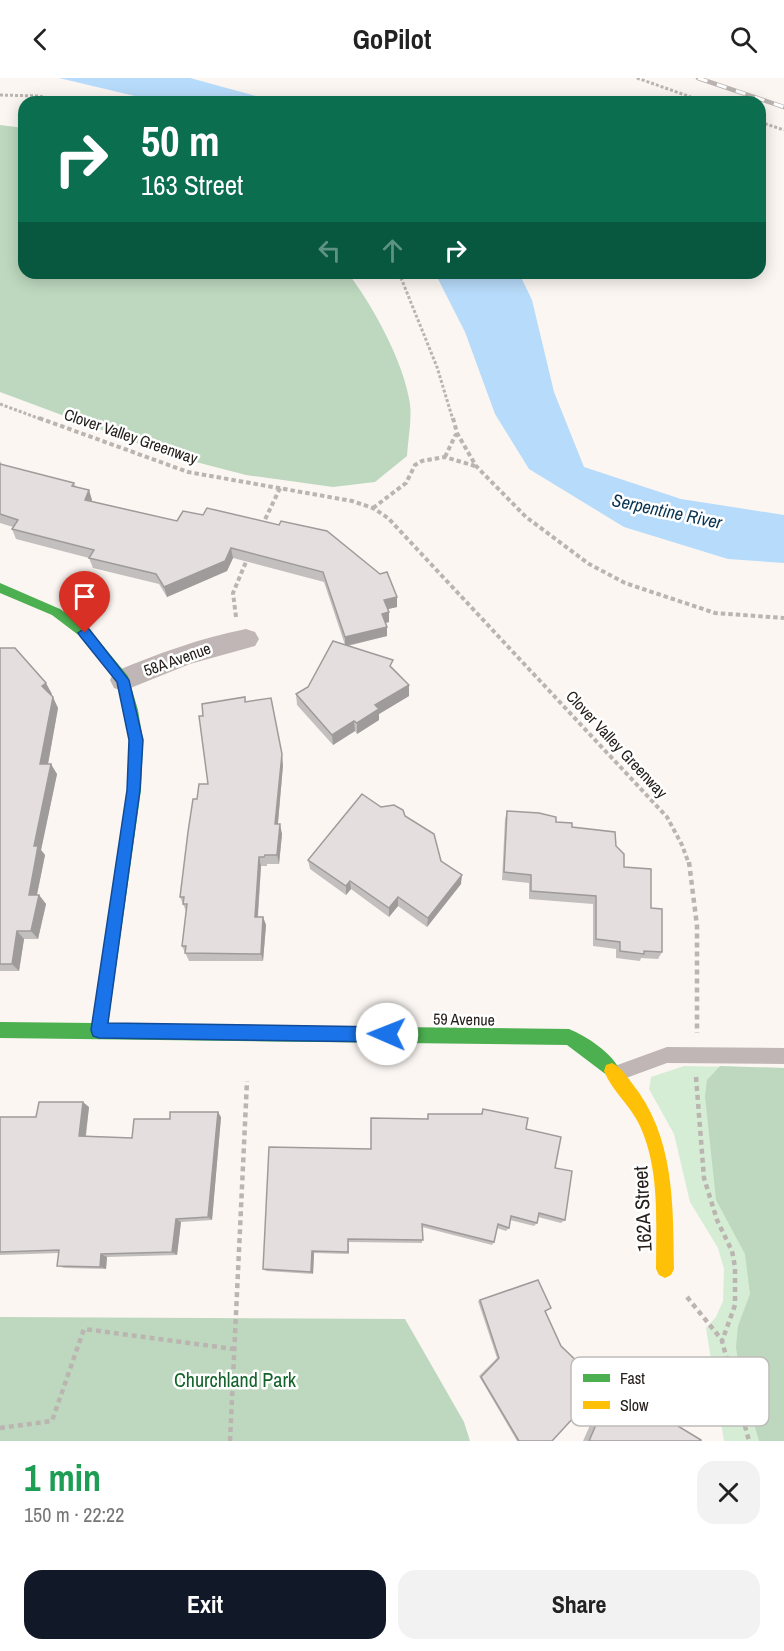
<!DOCTYPE html>
<meta charset="utf-8">
<style>
:root{--surface:#fff;--page:#f2f2f2;--text:#222;--muted:#767676;--accent:#111827}
body{margin:0;font-family:"Archivo Narrow",sans-serif;background:var(--page);color:var(--text);height:100vh;display:flex;flex-direction:column;font-size:22px;white-space:nowrap}
*{box-sizing:border-box;margin:0}
p{font-size:20px;color:var(--muted)}
.icon{flex:none;width:33px;height:33px;fill:none;stroke:currentColor;stroke-width:2;stroke-linecap:round;stroke-linejoin:round}
.map{position:relative;height:1363px;overflow:hidden}
.sheet{display:flex;flex-direction:column;background:var(--surface);flex:1}
.sheet>*{flex:none}
.top-card{position:absolute;left:18px;top:18px;width:748px;height:183px;border-radius:18px;box-shadow:0 3px 15px #0003;background:#0b6e4f;color:#fff;overflow:hidden}
.pin{position:absolute;display:grid;place-items:center;width:51px;height:51px;color:#fff;margin:-62px -26px;border-radius:50% 50% 50% 0;rotate:-45deg;box-shadow:0 0 6px #0007}
.pin .icon{rotate:45deg}
.me{position:absolute;width:66px;margin:-33px;rotate:271deg;stroke-linejoin:round;filter:drop-shadow(0 0 4px #0008)}
.turn{display:flex;align-items:center;gap:21px;height:126px;padding:0 24px;font-size:27px}
.turn .icon{width:78px;height:78px;stroke-width:2.5}
.turn b{display:block;font-size:42px;line-height:51px}
.lanes{display:flex;align-items:center;height:57px;padding:0 24px;background:#0003;justify-content:center;gap:30px;direction:ltr}
.lanes .off{opacity:.35}
.round{display:grid;place-items:center;flex:none;width:63px;height:63px;border-radius:18px;background:var(--page)}
.overview{display:flex;align-items:center;justify-content:space-between;height:102px;padding:0 24px}
h1{font-size:36px;font-weight:800;line-height:45px;color:#1e9e55}
.button{display:flex;gap:12px;margin-top:auto;padding:12px 24px}
.button a{flex:1;height:69px;border-radius:18px;background:var(--accent);color:#fff;font-size:24px;font-weight:800;line-height:69px;text-align:center}
.button a+a{background:var(--page);color:var(--text)}
header{display:flex;justify-content:space-between;align-items:center;height:78px;padding:0 24px;background:var(--surface);font-size:27px;font-weight:800}
.map>svg:first-child{display:block}
</style>
<header><svg class="icon" aria-label="back" viewBox="0 0 24 24"><path d="M15 5l-7 7 7 7"/></svg>GoPilot<svg class="icon" aria-label="search" viewBox="0 0 24 24"><circle cx="10" cy="10" r="6"/><path d="M15 15l6 6"/></svg></header>
<div class="map">
<svg width="784" height="1363" viewBox="0 0 784 1363">
<rect width="100%" height="100%" fill="#fbf6f2"/>
<path fill="#d5edd4" d="M684 988 784 990V1363H724L706 1250 716 1239 723 1223 724 1191 718 1170 690 1124 674 1056 649 1011 651 999Z"/>
<g fill="#bdd8be">
<path d="M0 47 24 50V195H348C373 228 404 284 410 326 412 342 408 361 407 378L375 404 333 409 246 397 169 377 0 314Z"/>
<path d="M720 988 784 990V1363H759L740 1297 736 1269 738 1248 750 1216 745 1176 716 1122 705 1018 707 1002Z"/>
<path d="M0 1239 405 1241 464 1344 470 1363H0Z"/>
</g>
<g fill="#b7dbfa">
<path d="M59 0H190L278 24H160Z"/>
<path d="M435 195H519L532 222 554 314 584 389 681 421 784 437V485L728 481 624 449 529 391 495 336 465 254Z"/>
</g>
<g fill="none" stroke-linecap="round" stroke-linejoin="round">
<g stroke="#bbb5b1" stroke-width="3" stroke-dasharray="3 2" stroke-linecap="butt">
<path d="M637 0 705 24"/>
<path d="M0 17 39 18 66 24"/>
<path d="M760 44 784 52"/>
<path d="M399 195 437 289 453 342"/>
<path d="M0 326 43 342"/>
</g>
<g stroke="#bbb5b1" stroke-width="4" stroke-dasharray="4.5 3" stroke-linecap="butt">
<path d="M39 340 188 394 352 423 373 430 388 440 667 739 682 767 689 786"/>
<path d="M453 340 457 355 476 388 526 439 589 486 625 505 715 535 784 540"/>
<path d="M445 379 456 356"/>
<path d="M373 430 406 405 415 387 422 383 445 379 475 388"/>
<path d="M262 448 280 410"/>
<path d="M236 539 233 515 248 479"/>
</g>
<g stroke="#bbb5b1" stroke-width="4.5" stroke-dasharray="5 4" stroke-linecap="butt">
<path d="M689 784 697 848V955"/>
<path d="M696 999 704 1100 717 1142 732 1173 735 1189V1227L722 1263 749 1363"/>
<path d="M687 1219 722 1262"/>
<path d="M0 1350 52 1343 84 1251 234 1271"/>
<path d="M230 1363 247 1003"/>
</g>
<path fill="#c0b6b5" fill-rule="evenodd" d="M667 969 784 970V986L667 985 618 1003 612 1001 610 995 612 989Z"/>
<path fill="#c0b6b5" fill-rule="evenodd" d="M246 551 255 554 259 561 255 568 190 586 123 613 114 610 110 602 114 594C157 576 200 560 246 551Z"/>
<path fill="#4caf50" fill-rule="evenodd" d="M0 505 60 531 89 551 128 598 138 632 143 662 141 712 108 946 569 951C586 958 613 975 620 993L618 999 612 1001 567 967 0 960V944L92 945 127 712 129 662 124 632 117 604 81 559 52 537 0 515Z"/>
<path fill="#ffc107" fill-rule="evenodd" d="M612 985C621 989 626 997 631 1004 675 1058 673 1126 674 1191L671 1197 665 1200 659 1197 656 1191C656 1143 660 1092 640 1048 631 1028 612 1013 604 993L606 987Z"/>
<g stroke="#bab3b1" stroke-width="4.5">
<path id="rail" d="M698 0 784 29"/>
</g>
<use href="#rail" stroke="#fff" stroke-width="3" stroke-dasharray="10" stroke-linecap="butt"/>
</g>
<g fill="#c4bfbf">
<path d="M0 383 2 387 74 405 76 409 89 412 92 423 177 443 203 437 397 529 388 531 389 544 385 545 387 549V558L348 568 393 590 409 607V618L379 636V642L357 656 355 653 333 667 297 627 296 616 308 609 345 567 324 504 233 480 227 493 167 519 159 506 93 490 89 480 16 461 12 451 13 449 0 445Z"/>
<path d="M0 570 52 616 50 617 58 630 48 686 57 696 41 772 45 777 37 817H39L46 826 38 861H24L19 893H0Z"/>
<path d="M246 624 283 687 278 746 282 756 279 786H267V788H261L258 839H263L266 847 263 883H189L182 868 186 833 180 819 197 721 208 706Z"/>
<path d="M507 733 556 744 572 749 616 768 624 789 651 830 662 874 658 881 641 880 640 883 616 880V871L593 868V826L529 821V805L502 802 505 741Z"/>
<path d="M405 738 461 806 427 849 398 828 389 839 351 811 346 817 310 791 308 782Z"/>
<path d="M89 1029 86 1058 132 1060 170 1041 221 1039 212 1142 181 1144 177 1177 107 1179 106 1191 65 1190 57 1188 59 1175 0 1177V1039H36Z"/>
<path d="M483 1031 526 1051 555 1090 565 1142 561 1145 538 1139 537 1145 534 1148 510 1142 509 1150 506 1153 497 1150 494 1164 492 1167 422 1149V1165L349 1164V1176L314 1175 313 1196 266 1193 263 1191 371 1071 427 1041 428 1036H481Z"/>
<path d="M480 1222 545 1233 561 1268 579 1299 552 1363H517L479 1298 497 1280 478 1223Z"/>
<path d="M603 1318 608 1319 637 1339 644 1330 650 1331 701 1363H583Z"/>
</g>
<g fill="#a09b9b">
<path d="M89 412 92 422 89 432 85 422Z"/>
<path d="M231 470 233 480 227 493 167 519 164 509Z"/>
<path d="M397 519V529L384 532V522Z"/>
<path d="M389 534V544L382 546V536Z"/>
<path d="M387 549V558L345 568V559Z"/>
<path d="M46 605 52 616 48 619 42 608Z"/>
<path d="M409 607V618L379 636V642L357 656V645L375 627Z"/>
<path d="M53 619 58 630 46 697 40 686Z"/>
<path d="M354 643 355 653 333 667 332 657Z"/>
<path d="M282 676 283 687 277 755 275 746Z"/>
<path d="M51 686 57 696 41 772 45 777 35 826 29 817 34 768Z"/>
<path d="M280 746 282 756 279 786 277 777Z"/>
<path d="M259 779 261 788 257 847 255 839Z"/>
<path d="M462 797 461 806 427 849 428 840Z"/>
<path d="M350 803 351 811 346 817V808Z"/>
<path d="M39 817 46 826 38 861 31 853Z"/>
<path d="M398 819V828L389 839V830Z"/>
<path d="M263 839 266 847 263 883 261 876Z"/>
<path d="M17 853 24 861 19 893 12 886Z"/>
<path d="M83 1024 89 1029 85 1062 79 1058Z"/>
<path d="M218 1034 221 1039 212 1142 208 1139Z"/>
<path d="M176 1141 181 1144 177 1177 172 1174Z"/>
<path d="M312 1173 314 1175 313 1196 311 1194Z"/>
<path d="M101 1176 107 1179 106 1191 100 1189Z"/>
</g>
<g fill="#e4dede" stroke="#a09b9b" stroke-width="1.5">
<path d="M0 386 74 405 72 408 89 412 85 422 177 443 183 433 203 437 207 430 279 447 281 443 327 453 380 496 387 494 397 519 384 522 389 534 382 536 387 549 345 559 323 494 231 470 225 483 164 509 156 496 89 480 94 472 12 451 18 442 0 436Z"/>
<path d="M333 563 393 582 390 588 409 607 375 627 379 631 357 645 354 643 332 657 296 616 308 609Z"/>
<path d="M0 570H15L46 605 42 608 53 619 40 686H51L34 768H38L29 817H39L31 853H17L12 886H0Z"/>
<path d="M245 619V624L271 620 282 676 275 746H280L277 777H265L264 779H259L255 839H263L261 876 185 875 186 868H182L187 826H183L184 819H180L188 754 193 721H197L199 706H208L199 638H203L202 626Z"/>
<path d="M362 716 381 729 394 727 403 732 405 738 434 756 441 783 462 797 428 840 398 819 389 830 350 803 346 808 308 782Z"/>
<path d="M507 733 539 735 556 739V744L572 745V749L615 754 616 768 624 776V789L651 791V830L662 831V874L644 873V876L620 873V864L596 861V818L531 813V797L504 794Z"/>
<path d="M39 1024H83L79 1058 132 1060 134 1041H170V1034H218L208 1139 176 1141 172 1174 101 1176 100 1189 57 1188 59 1172 0 1174V1039H36Z"/>
<path d="M483 1031 528 1040 526 1051 561 1059 555 1090 572 1093 565 1142 539 1135 537 1145 511 1138 509 1150 498 1146 494 1164 422 1146 423 1162 348 1161V1174L312 1173 311 1194 263 1191 269 1069 371 1071V1040L428 1041V1036H482Z"/>
<path d="M538 1202 551 1230 545 1233 561 1268 586 1292 579 1299 598 1313 552 1363H519L481 1299 499 1280 480 1222Z"/>
<path d="M608 1319 642 1341 650 1331 701 1362V1363H589Z"/>
</g>
<path fill="#1a73e8" stroke="#114b97" stroke-width="1.5" d="M85 550 89 551 129 602 143 662 140 712 108 945 387 949 393 951 395 956 393 962 387 964 99 960 93 958 91 952 127 712 129 662 117 604 80 558 78 555Z"/>
<g text-anchor="middle" dominant-baseline="central" stroke-width="5" stroke-linejoin="round" paint-order="stroke">
<g font-size="16" fill="#26201c" stroke="#fff">
<text transform="translate(131 358) rotate(19)">Clover Valley Greenway</text>
<text transform="translate(177 581) rotate(-20)">58A Avenue</text>
<text transform="translate(617 666) rotate(47)">Clover Valley Greenway</text>
<text transform="translate(464 941) rotate(1)">59 Avenue</text>
</g>
<g font-size="18" font-style="italic" fill="#093451" stroke="#fff">
<text transform="translate(667 433) rotate(12)">Serpentine River</text>
</g>
<g font-size="20" fill="#26201c" stroke="#fff">
<text transform="translate(642 1131) rotate(-93)">162A Street</text>
</g>
<g font-size="20" fill="#14632b" stroke="#fff">
<text x="235" y="1301">Churchland Park</text>
</g>
</g>
<rect x="571" y="1279" width="198" height="69" rx="9" fill="#fff" stroke="#bebcbb" stroke-width="1.5"/>
<rect x="583" y="1296" width="27" height="8" fill="#4caf50"/>
<rect x="583" y="1323" width="27" height="8" fill="#ffc107"/>
<g font-size="16" fill="#26201c">
<text x="620" y="1306">Fast</text>
<text x="620" y="1333">Slow</text>
</g>
</svg>
<div class="pin" style="left:85px;top:555px;background:#d93025"><svg class="icon" aria-label="arrive" viewBox="0 0 24 24"><path d="M6 21V4h12l-3 4 3 4H6"/></svg></div>
<svg class="me" style="left:387px;top:956px" viewBox="-20 -20 40 40"><circle r="19" fill="#fff"/><path d="M0-13L10 11 0 6-10 11z" fill="#1a73e8"/></svg>
<div class="top-card">
<div class="turn"><svg class="icon" aria-label="right" viewBox="0 0 24 24"><path d="M7 20v-9h11M14 6l5 5-5 5"/></svg><div><b>50 m</b>163 Street</div></div>
<div class="lanes"><svg class="icon off" aria-label="left" viewBox="0 0 24 24"><path d="M17 20v-9H6M10 6l-5 5 5 5"/></svg><svg class="icon off" aria-label="ahead" viewBox="0 0 24 24"><path d="M12 20V5M6 11l6-6 6 6"/></svg><svg class="icon" aria-label="right" viewBox="0 0 24 24"><path d="M7 20v-9h11M14 6l5 5-5 5"/></svg></div>
</div>
</div>
<section class="sheet">
<div class="overview"><div><h1>1 min</h1><p>150 m · 22:22</p></div><a class="round"><svg class="icon" aria-label="close" viewBox="0 0 24 24"><path d="M6 6l12 12M18 6L6 18"/></svg></a></div>
<div class="button"><a>Exit</a><a>Share</a></div>
</section>
